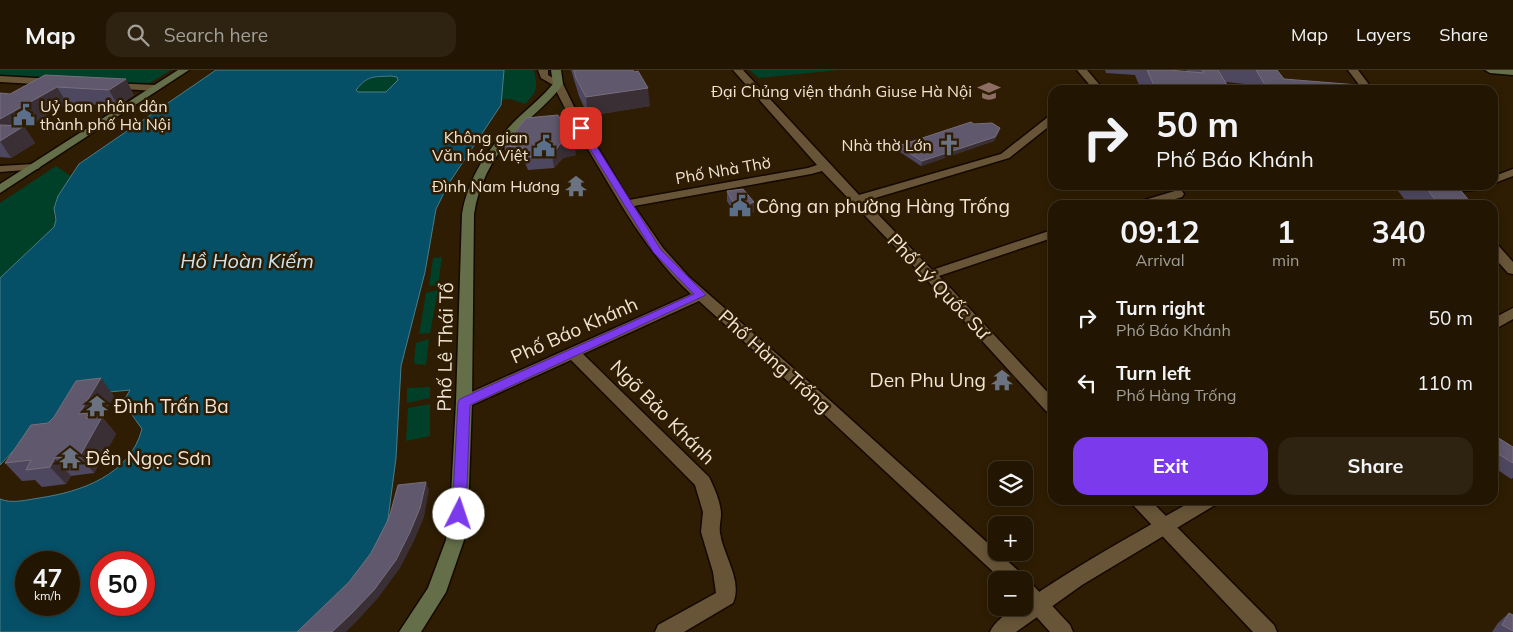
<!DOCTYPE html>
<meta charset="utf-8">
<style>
:root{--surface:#221602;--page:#2e2311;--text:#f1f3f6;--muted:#a29f99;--line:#3f3524;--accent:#7c3aed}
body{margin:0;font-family:Mulish,sans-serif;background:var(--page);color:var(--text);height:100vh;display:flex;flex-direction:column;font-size:19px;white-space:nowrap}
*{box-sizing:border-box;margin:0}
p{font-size:16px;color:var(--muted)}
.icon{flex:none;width:28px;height:28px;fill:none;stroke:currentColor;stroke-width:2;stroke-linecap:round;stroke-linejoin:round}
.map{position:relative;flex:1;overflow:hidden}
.side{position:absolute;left:1048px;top:130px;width:450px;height:305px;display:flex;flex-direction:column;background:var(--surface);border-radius:15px;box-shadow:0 2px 8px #0003,0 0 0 1px var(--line)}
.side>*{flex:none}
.top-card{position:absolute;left:1048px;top:15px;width:450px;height:105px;border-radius:15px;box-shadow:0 2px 8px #0003,0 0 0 1px var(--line);background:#221602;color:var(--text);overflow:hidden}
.controls{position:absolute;left:988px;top:391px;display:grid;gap:10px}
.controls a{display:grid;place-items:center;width:45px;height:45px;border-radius:10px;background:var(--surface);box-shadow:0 2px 8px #0003,0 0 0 1px var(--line);font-size:25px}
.speed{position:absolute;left:15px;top:481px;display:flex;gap:10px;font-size:25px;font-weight:700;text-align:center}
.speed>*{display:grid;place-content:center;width:65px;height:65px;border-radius:50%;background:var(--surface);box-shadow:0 2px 8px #0003,0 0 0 1px var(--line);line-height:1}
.speed small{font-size:12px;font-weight:400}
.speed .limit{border:8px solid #d22;background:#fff;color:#111}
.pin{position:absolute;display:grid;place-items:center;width:42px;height:42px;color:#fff;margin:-21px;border-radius:10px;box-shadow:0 2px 8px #0006}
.me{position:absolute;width:55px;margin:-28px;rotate:4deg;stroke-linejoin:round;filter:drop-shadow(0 0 4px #0008)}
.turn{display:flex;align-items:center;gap:18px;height:105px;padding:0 25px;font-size:22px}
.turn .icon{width:65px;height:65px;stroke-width:2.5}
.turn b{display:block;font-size:35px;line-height:42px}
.eta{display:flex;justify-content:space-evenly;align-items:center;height:85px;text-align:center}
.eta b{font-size:30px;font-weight:700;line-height:35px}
.action{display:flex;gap:10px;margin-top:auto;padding:10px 25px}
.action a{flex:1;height:58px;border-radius:15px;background:var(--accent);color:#fff;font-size:20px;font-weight:700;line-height:58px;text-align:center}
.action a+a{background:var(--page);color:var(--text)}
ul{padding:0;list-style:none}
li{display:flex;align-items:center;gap:15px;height:65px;padding:0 25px}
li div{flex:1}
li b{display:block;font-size:19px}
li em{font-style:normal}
header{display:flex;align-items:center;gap:30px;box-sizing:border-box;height:70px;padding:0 25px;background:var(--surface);border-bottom:1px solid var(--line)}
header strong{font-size:24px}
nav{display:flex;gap:28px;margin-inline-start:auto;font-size:18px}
.search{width:350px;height:45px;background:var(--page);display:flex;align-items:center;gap:12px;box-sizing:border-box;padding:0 18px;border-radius:15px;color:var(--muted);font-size:19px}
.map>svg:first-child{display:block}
</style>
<header>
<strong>Map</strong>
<div class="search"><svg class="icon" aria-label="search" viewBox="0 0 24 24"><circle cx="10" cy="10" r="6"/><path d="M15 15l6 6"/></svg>Search here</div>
<nav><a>Map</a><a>Layers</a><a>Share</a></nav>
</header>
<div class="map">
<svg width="1513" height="562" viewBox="0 0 1513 562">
<rect width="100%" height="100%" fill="#2e1d02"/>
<g fill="#014028">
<path d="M0 0H171L150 13 144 15 0 7Z"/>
<path d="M504 0H534C537 18 539 20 525 34L510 29 502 30 501 22Z"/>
<path d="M749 0H840L759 8Z"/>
<path d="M391 6 397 7 398 10 386 22H358L356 20C368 5 373 7 391 6Z"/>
<path d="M56 96 71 106C66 115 55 126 54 138 53 145 57 150 54 157L0 208V133Z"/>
<path d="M442 187 438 215 429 216 433 188Z"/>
<path d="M438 220 430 263 419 264 426 223Z"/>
<path d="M429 269 426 295 415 294 414 291 416 273Z"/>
<path d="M430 317V328L407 333V318Z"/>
<path d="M430 334V366L406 371 408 338Z"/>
</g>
<path fill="#054f67" stroke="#4c7c88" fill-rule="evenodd" d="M216 0H504L501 35 449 113 436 139 425 202 401 296 396 388 388 449 383 467 368 494 303 562H0V429C12 434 26 430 39 428 81 422 130 405 142 359L130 342 121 336 130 320 109 322 67 344 16 378 0 395V208L54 157 56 150 54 138 58 126 79 94ZM391 6 397 7 398 10 386 22H358L356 20C368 5 373 7 391 6ZM26 492H69V535H26ZM101 492H144V535H101Z"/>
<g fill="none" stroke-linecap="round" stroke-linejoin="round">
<g stroke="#140800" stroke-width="3">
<g id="minor">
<path d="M733 0H743L859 125 1001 84 1048 47 1052 46V54L1009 88 865 131 932 200 1052 160V168L939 206 1052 327V343L1046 341 925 208 822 101 811 104 634 136 663 178 689 207 825 326 1022 504 1025 510 1031 513 1070 555 1073 562H1050L1024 533V510H1002L813 334 699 231 583 284 709 407C714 417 721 433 721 444 721 450 719 457 720 463 723 485 743 511 733 533L684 562H655L658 555 716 523 713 502 701 462 703 442 695 415 571 290 470 336 464 338 458 336 456 332 458 328 691 224C653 189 627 145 601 101 584 72 567 44 553 14L555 12H561L563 14 577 43 629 130 808 98 817 95Z"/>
<path d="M1077 0H1087L1104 20H1094Z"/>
<path d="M1348 0H1358L1373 20H1363Z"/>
<path d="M0 6 53 9 58 12 53 15 0 12Z"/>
<path d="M110 13 156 15 161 18 156 21 107 18 105 16Z"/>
<path d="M34 94 40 97 38 99 0 102V96Z"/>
<path d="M1513 99V106L1492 114V107Z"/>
<path d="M1489 115C1483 121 1444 124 1438 118L1442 115Z"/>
<path d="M1178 120 1182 121 1184 124 1182 127 1155 135H1136L1138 132Z"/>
<path d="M1492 173 1497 174 1513 192V204L1508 203 1492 185Z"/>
<path d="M1130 430H1150L1274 555 1277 562H1253L1133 435Z"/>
</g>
</g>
<g stroke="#140800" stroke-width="3">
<g id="tertiary">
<path d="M538 0H548V5L563 14 561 16H555L541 8Z"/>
<path d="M1513 238V249L1492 261V249Z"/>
<path d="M1194 430H1218L1215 435 1082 515 1016 562H990C995 551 1011 538 1024 538V532C1078 495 1136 463 1194 430Z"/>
</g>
</g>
<g stroke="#140800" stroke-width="3">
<g id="secondary">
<path d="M178 0H189L0 123V114Z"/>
<path d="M551 0H561L563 14C553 28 540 39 527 51 500 77 480 105 474 144L472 332 468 444 464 470 446 522 421 562H399L428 518 446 470 450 444 456 332 462 144C469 104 491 74 520 46 531 36 543 26 553 14Z"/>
<path d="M1485 0H1513V5L1490 3Z"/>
</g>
</g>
<use href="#minor" fill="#685538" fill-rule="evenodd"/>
<use href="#tertiary" fill="#685538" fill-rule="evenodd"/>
<use href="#secondary" fill="#646e49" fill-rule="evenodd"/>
</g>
<g fill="#4e4760">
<path d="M571 0H633L650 36 588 46 579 26Z"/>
<path d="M1105 0H1169L1187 2 1186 0H1277L1284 9 1374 20H1248L1245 14 1226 12 1230 20H1141L1135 5 1106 3Z"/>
<path d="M45 5 134 25 118 36 67 33 25 58 35 73 11 88 0 87V23L10 24Z"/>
<path d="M526 48 576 85 563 88 554 98 528 100 524 90 507 89 504 76Z"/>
<path d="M974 54 999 62 994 71 921 96 897 80 898 76Z"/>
<path d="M1363 115H1456L1473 135H1409L1395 117Z"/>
<path d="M727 121 754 132V142L741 147 733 141 727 131Z"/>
<path d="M114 326 102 347 116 364 94 403 71 406 66 414 42 417 35 410 22 411 5 393Z"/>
<path d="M1492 364 1513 377V408L1511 409 1492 396Z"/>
<path d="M1509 543 1513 545V562H1492L1498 553Z"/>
</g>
<g fill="#3a2f35">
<path d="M126 9 134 25 118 36 109 20Z"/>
<path d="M57 17 67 33 25 58 35 73 11 88 0 71V49Z"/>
<path d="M648 18 650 36 588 46 586 27Z"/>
<path d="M1000 58 999 62 994 71 921 96 922 91Z"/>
<path d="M574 72 576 85 563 88 554 98 552 85 560 74Z"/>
<path d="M754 132V142L741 147V137Z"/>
<path d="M101 308 114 326 98 354 102 347 116 364 94 403 80 386 79 344Z"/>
<path d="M55 388 71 406 66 414 50 397Z"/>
<path d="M426 412 429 420 424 447 414 471 400 498 378 528 356 552 346 562H332Z"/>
</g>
<g fill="#60586c" stroke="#766e7c">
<path d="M574 0H633L634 2 638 1 648 18 586 27 576 8Z"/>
<path d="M1147 0H1169L1204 3 1202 0H1218L1230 20H1156Z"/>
<path d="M1256 0H1277L1284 9 1371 16 1374 20H1268Z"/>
<path d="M45 5 126 9 109 20 57 17 0 49V23L10 24Z"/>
<path d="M558 45 574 72 560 74 552 85 525 87 522 77 504 76 526 48Z"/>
<path d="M971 52 974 54 992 53 1000 58 995 67 922 91 898 76Z"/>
<path d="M0 55 24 56 0 71Z"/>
<path d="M1424 115H1456L1473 135H1439Z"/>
<path d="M743 119 754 132 741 137 733 132 727 121Z"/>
<path d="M1351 132 1381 135H1343Z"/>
<path d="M101 308 79 344 89 343 86 348 102 347 80 386 55 388 50 397 26 400 31 390 5 393 31 355 48 353 54 347 76 311Z"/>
<path d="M1492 364 1513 377V393L1492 380Z"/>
<path d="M426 412 420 438 410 462 396 490 374 520 351 544 332 562H297L349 512 371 483 389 448 398 415Z"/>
<path d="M1509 543 1513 545V561L1502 555Z"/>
</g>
<path fill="#7c3aed" stroke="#51269a" d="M578 56 585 58 661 180 706 225 470 335 466 444 464 448 459 449 454 448 452 444 458 332 460 329 694 224 654 183 577 58Z"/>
<defs>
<g id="university-bare" transform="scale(1.725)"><path d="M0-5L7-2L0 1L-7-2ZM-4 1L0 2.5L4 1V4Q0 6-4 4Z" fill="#8d6e63" stroke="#2e1d02" stroke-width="2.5" paint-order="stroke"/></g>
<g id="civic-bare" transform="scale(1.725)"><path d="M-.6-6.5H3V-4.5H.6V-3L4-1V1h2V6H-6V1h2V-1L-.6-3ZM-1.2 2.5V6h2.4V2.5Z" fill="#5c6f8a" stroke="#2e1d02" stroke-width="2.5" paint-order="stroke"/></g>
<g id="church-bare" transform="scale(1.725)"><path d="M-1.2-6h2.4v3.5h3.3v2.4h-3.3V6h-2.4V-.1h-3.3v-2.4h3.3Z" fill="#6b7280" stroke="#2e1d02" stroke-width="2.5" paint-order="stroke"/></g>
<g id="temple-bare" transform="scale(1.725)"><path d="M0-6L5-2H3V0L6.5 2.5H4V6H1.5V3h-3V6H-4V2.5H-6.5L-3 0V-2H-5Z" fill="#6b7280" stroke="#2e1d02" stroke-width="2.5" paint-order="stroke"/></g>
</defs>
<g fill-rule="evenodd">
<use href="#university-bare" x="989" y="21"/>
<use href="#civic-bare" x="24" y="45"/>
<use href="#church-bare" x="949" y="75"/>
<use href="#civic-bare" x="544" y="76"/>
<use href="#temple-bare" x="576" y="116"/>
<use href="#civic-bare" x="740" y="136"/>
<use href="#temple-bare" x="1002" y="310"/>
<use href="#temple-bare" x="97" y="336"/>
<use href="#temple-bare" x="70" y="388"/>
</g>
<g text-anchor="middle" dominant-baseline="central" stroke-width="5" stroke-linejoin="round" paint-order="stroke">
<g font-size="16" fill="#f0e4d4" stroke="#2e1d02" text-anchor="end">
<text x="972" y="21">Đại Chủng viện thánh Giuse Hà Nội</text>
<text x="40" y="36" text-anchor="start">Uỷ ban nhân dân<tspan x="40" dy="18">thành phố Hà Nội</tspan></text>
<text x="528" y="67">Không gian<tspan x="528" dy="18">Văn hóa Việt</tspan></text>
<text x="932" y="75">Nhà thờ Lớn</text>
<text x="560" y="116">Đình Nam Hương</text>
</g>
<g font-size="16" fill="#f0e4d4" stroke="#2e1d02">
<text transform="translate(723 100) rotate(-10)">Phố Nhà Thờ</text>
</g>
<g font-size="19" fill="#f0e4d4" stroke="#2e1d02" text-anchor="start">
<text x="756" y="136">Công an phường Hàng Trống</text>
<text x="986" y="310" text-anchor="end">Den Phu Ung</text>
<text x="114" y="336">Đình Trấn Ba</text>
<text x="86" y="388">Đền Ngọc Sơn</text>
</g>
<g font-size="19" fill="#f0e4d4" stroke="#2e1d02">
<text transform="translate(939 216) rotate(46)">Phố Lý Quốc Sư</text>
<text transform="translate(574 260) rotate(-24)">Phố Báo Khánh</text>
<text transform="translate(445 277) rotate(-89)">Phố Lê Thái Tổ</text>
<text transform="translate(775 291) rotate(42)">Phố Hàng Trống</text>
<text transform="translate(663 342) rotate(45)">Ngõ Bảo Khánh</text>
</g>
<g font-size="20" font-style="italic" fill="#cbe4f0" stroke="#2e1d02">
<text x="247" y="190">Hồ Hoàn Kiếm</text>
</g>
</g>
</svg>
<div class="controls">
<a><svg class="icon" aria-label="layers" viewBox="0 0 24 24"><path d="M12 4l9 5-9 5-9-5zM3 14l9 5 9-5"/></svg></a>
<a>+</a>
<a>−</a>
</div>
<div class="speed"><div>47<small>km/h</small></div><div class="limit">50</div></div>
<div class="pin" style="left:581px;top:58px;background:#d93025"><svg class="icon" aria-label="arrive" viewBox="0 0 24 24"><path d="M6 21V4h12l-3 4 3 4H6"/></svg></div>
<svg class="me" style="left:459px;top:444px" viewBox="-20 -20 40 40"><circle r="19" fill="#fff"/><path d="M0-13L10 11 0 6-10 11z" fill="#7c3aed"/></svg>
<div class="top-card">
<div class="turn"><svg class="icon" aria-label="right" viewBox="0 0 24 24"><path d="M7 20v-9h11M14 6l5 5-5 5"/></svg><div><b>50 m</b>Phố Báo Khánh</div></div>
</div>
<section class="side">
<div class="eta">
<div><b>09:12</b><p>Arrival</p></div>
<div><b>1</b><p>min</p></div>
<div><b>340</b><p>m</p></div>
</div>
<ul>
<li><svg class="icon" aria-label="right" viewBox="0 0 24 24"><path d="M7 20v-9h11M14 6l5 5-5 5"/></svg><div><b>Turn right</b><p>Phố Báo Khánh</p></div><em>50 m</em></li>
<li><svg class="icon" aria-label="left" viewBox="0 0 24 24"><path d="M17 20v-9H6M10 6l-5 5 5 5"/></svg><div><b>Turn left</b><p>Phố Hàng Trống</p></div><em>110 m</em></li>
</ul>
<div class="action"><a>Exit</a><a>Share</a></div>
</section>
</div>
